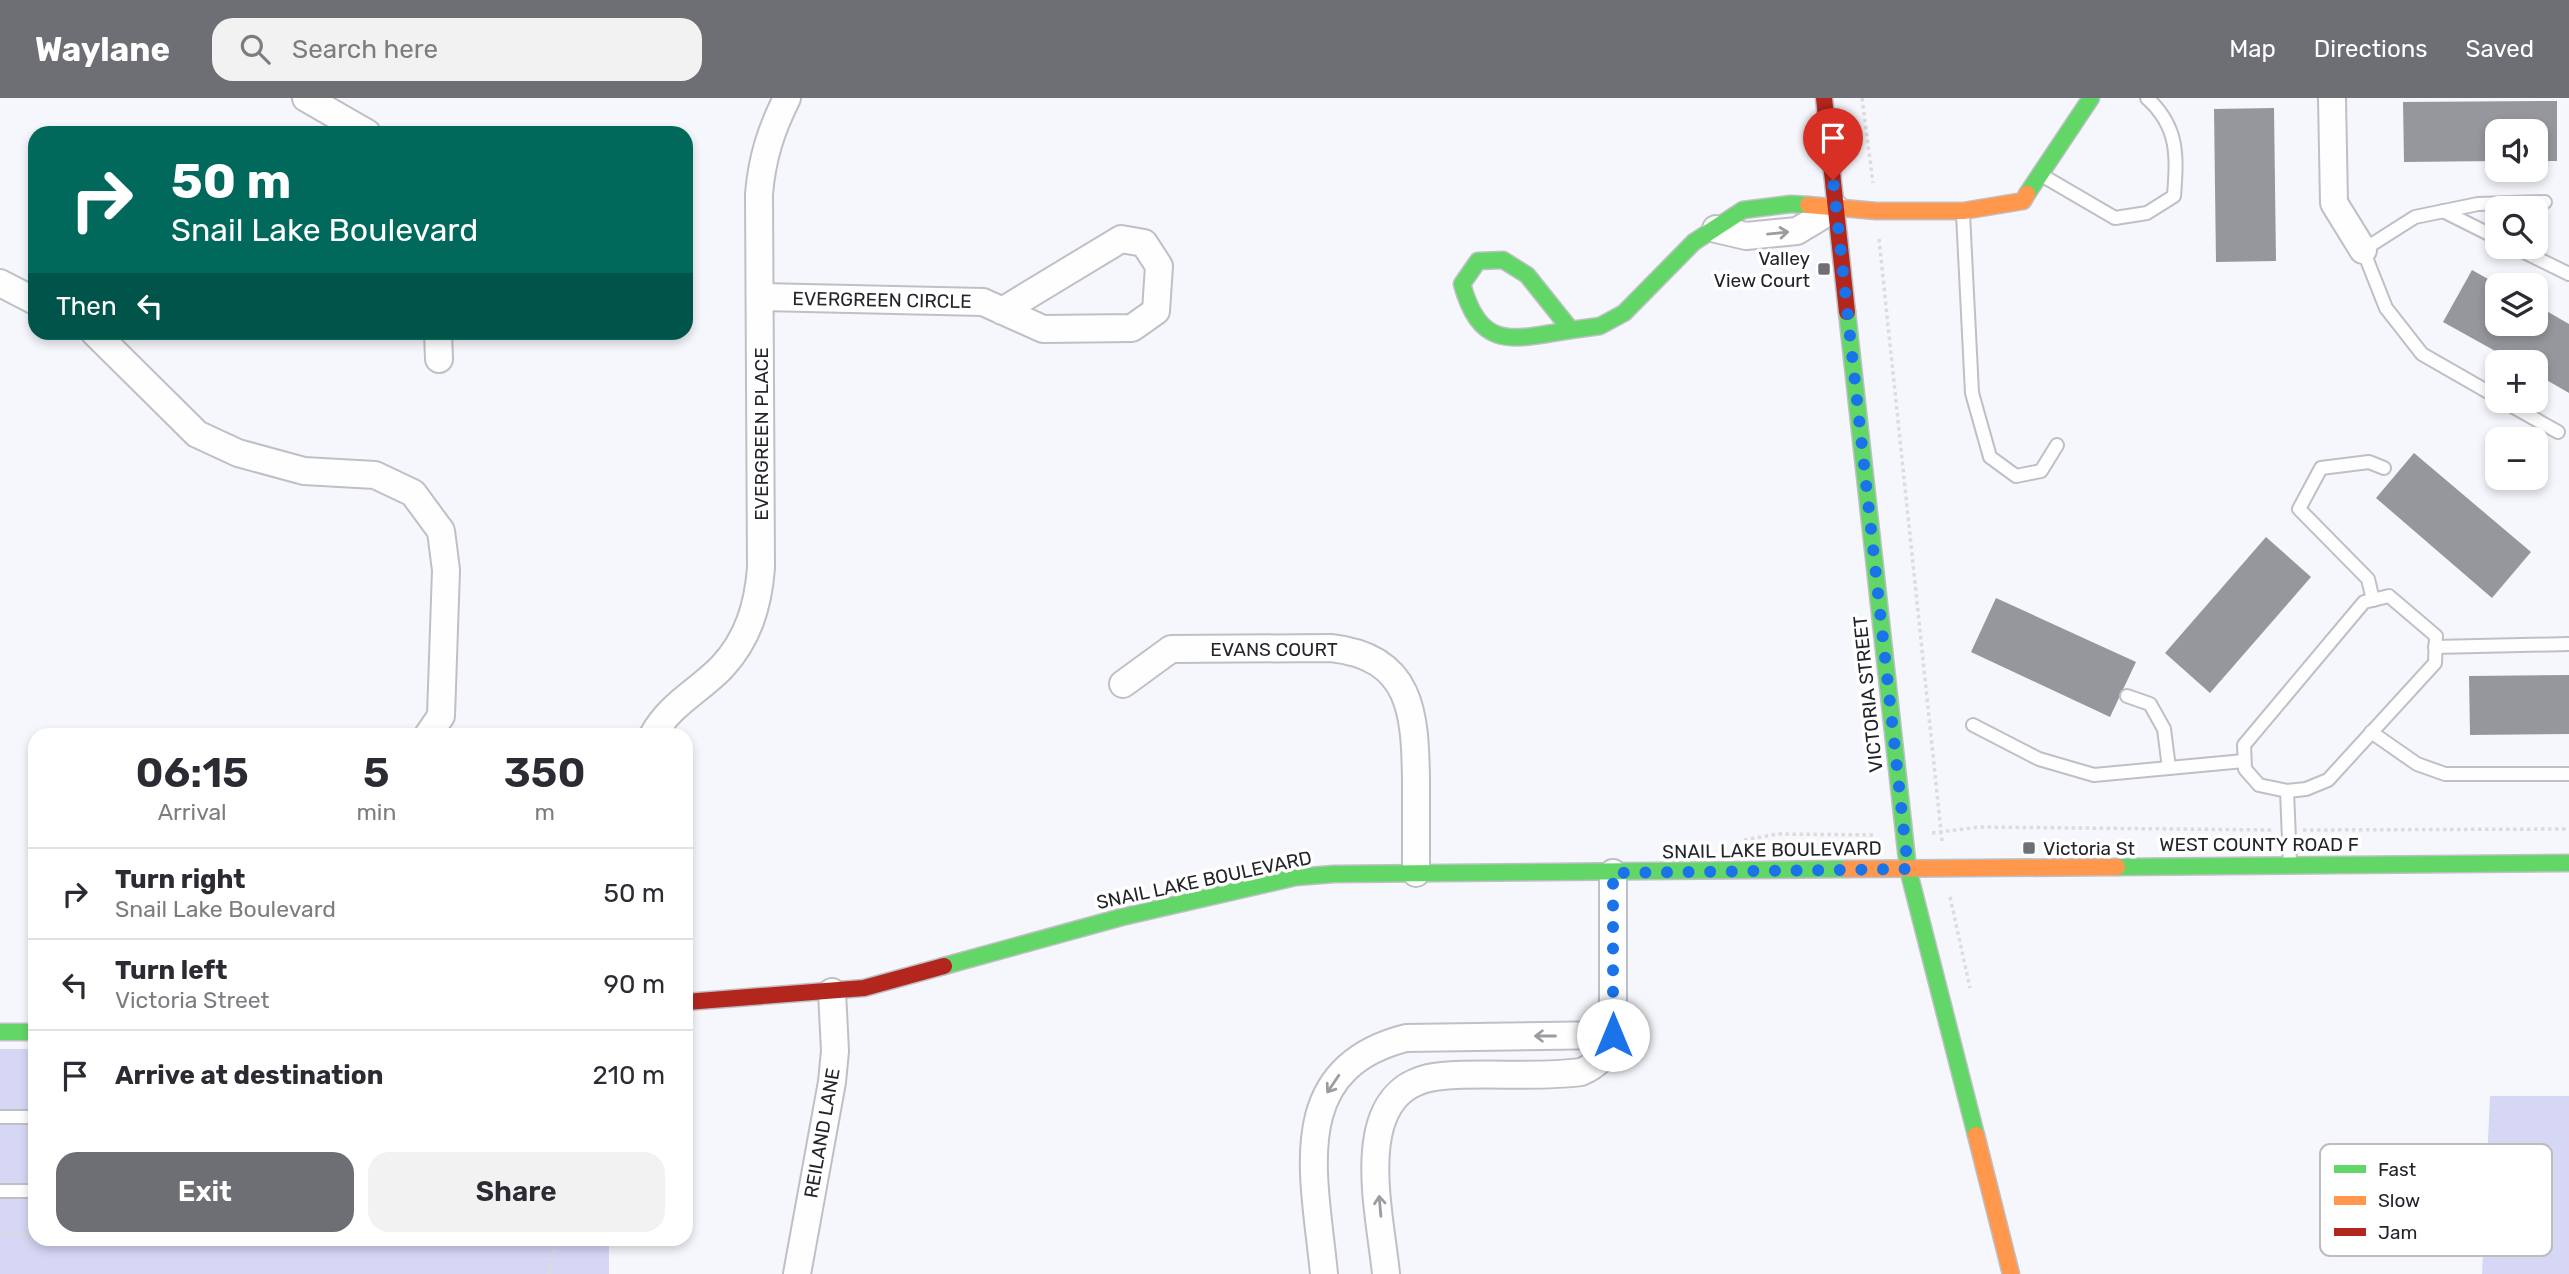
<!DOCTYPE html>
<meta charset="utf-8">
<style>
:root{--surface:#fff;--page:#f2f2f3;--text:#2b2b33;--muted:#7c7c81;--line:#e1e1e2;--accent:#6e6e75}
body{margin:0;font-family:Rubik,sans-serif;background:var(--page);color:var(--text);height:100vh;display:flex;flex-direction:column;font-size:26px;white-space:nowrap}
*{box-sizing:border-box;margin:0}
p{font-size:23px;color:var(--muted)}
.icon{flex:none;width:38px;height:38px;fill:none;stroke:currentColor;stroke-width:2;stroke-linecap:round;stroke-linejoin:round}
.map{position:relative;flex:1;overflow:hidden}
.drawer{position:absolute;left:28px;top:630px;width:665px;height:518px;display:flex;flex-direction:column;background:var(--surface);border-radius:21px;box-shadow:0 4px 10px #0003}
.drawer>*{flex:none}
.top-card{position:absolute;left:28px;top:28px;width:665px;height:214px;border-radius:21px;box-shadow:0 4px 10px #0003;background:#00695c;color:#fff;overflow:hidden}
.buttons{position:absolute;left:2485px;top:21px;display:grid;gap:14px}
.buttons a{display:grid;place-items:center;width:63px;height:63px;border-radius:14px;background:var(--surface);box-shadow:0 4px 10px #0003;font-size:35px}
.pin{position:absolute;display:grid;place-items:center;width:60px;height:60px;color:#fff;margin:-72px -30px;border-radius:50% 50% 50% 0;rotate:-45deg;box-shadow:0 0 7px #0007}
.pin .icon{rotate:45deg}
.me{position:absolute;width:77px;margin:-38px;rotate:0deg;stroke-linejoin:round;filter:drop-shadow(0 0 5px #0008)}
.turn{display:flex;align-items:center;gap:24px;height:147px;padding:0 28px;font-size:32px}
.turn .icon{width:91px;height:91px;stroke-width:2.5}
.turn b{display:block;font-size:49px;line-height:60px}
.then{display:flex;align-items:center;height:66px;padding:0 28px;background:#0003;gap:14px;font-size:26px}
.eta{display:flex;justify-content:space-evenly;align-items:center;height:119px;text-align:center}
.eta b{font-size:42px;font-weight:600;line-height:49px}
.action{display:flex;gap:14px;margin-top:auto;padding:14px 28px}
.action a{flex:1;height:80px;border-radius:21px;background:var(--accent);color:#fff;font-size:28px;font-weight:600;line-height:80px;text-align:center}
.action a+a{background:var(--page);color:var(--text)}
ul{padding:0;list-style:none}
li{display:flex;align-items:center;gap:21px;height:91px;padding:0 28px;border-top:2px solid var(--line)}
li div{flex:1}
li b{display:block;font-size:26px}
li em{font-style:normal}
header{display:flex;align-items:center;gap:42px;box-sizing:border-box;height:98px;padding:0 35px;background:var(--accent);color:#fff}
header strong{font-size:33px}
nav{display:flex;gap:38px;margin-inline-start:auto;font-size:24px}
.search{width:490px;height:63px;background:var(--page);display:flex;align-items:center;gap:18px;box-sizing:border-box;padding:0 24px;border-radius:21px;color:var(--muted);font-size:26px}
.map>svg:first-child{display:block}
</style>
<header>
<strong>Waylane</strong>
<div class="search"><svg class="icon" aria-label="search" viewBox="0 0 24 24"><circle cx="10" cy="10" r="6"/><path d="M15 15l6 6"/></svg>Search here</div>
<nav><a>Map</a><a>Directions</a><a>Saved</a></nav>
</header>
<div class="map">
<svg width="2569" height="1176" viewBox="0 0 2569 1176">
<rect width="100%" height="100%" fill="#f6f7fc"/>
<g fill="#d5d7f5">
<path d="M0 951H35V1141H609V1176H0Z"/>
<path d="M2490 998H2569V1176H2482Z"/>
</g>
<g fill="#96979c">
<path d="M2557 3V63H2536V33H2497V63L2404 64 2403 4Z"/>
<path d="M2274 10 2276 163 2216 164 2214 11Z"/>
<path d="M2472 172 2497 186V226H2536V207L2569 226V295L2536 276V264H2515L2443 224Z"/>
<path d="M2414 355 2531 454 2492 500 2376 400Z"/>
<path d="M2266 439 2311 479 2210 595 2165 555Z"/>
<path d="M1996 500 2136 564 2110 619 1971 554Z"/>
<path d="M2569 577V636L2470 637 2469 578Z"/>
</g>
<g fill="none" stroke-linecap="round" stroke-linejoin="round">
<g stroke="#bfc0c6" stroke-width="16">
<g id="lane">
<path d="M2043 78 2115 120 2147 115 2174 98C2177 58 2179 29 2147 0"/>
<path d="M2443 113 2497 140"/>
<path d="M1963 116 1972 295 1990 359 2016 378 2041 373 2057 347"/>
<path d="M2514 149 2569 176"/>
<path d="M2497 299 2422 256 2386 210 2363 152 2415 119 2478 106 2545 104"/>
<path d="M2503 303 2558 334"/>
<path d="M2373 502 2368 481 2299 411 2321 370 2369 364 2384 370"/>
<path d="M2435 549 2569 546"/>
<path d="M2127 598 2150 606 2164 631 2169 670"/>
<path d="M1973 627 2039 661 2094 677 2244 663"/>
<path d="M2371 634 2417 666 2445 676H2569"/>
<path d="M2287 693 2306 691 2328 682 2435 565 2436 538 2389 498 2364 504 2244 647 2245 671 2259 687 2287 693 2290 766"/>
<path d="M0 1019H35"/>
<path d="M0 1093H35"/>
</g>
</g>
<g stroke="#bfc0c6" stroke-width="30">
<g id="street">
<path d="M306 0 367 35"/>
<path d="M2332 0 2334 105 2363 152"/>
<path d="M1716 131 1746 138 1797 133 1835 110"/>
<path d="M0 185 35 203"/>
<path d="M760 199 983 204 1043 231 1132 230 1156 213 1159 168 1144 145 1121 141 1002 213"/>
<path d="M94 234 197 336 238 355 304 373 375 377 413 395 441 433 446 472 441 618 428 637"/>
<path d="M438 234 439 261"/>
<path d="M1123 586 1171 551 1331 550C1412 559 1415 615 1416 682 1416 713 1416 744 1416 775"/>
<path d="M653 637C670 606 699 593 722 569 748 541 758 508 761 470L759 96C762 60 771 32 787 0"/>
<path d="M797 1176 832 984 835 953 832 894"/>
<path d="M1324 1176C1315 1080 1284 971 1406 940L1613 937"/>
<path d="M1386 1176C1380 1112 1346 986 1442 978 1488 974 1535 980 1581 974 1600 966 1606 956 1613 937V775"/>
</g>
</g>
<g stroke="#bfc0c6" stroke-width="19">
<g id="fast">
<path d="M2027 96 2091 0"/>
<path d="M1847 214 1908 771 1976 1037"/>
<path d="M1571 232C1513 241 1481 254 1462 186L1478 163 1503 162 1527 177 1571 232 1600 228 1624 215 1694 144 1743 112 1791 106 1808 107"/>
<path d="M2117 769 2569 765"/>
<path d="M944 868 1122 819 1296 779 1334 776 1847 771"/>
<path d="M0 934H35"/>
</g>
</g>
<g stroke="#bfc0c6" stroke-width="19">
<g id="slow">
<path d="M1808 107 1876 113H1963L2023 103 2027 96"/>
<path d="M1847 771 2117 769"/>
<path d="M1976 1037 2011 1176"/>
</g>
</g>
<g stroke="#bfc0c6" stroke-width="19">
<g id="jam">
<path d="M1824 0 1847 214"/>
<path d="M686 904 864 890 944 868"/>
</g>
</g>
<g stroke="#dcdcde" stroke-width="3.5" stroke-dasharray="3.5 3.5" stroke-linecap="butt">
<path d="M1862 0 1873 85"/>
<path d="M1879 141 1942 743"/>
<path d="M2303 732 2569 731"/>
<path d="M1932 735 1979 729 2274 732"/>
<path d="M1744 742 1778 736 1876 737"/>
<path d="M1950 799 1970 890"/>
<path d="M0 1136H35"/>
<path d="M549 1176 556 1141"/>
</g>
<use href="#lane" stroke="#fefeff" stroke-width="12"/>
<use href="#street" stroke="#fefeff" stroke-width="26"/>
<use href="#fast" stroke="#63d668" stroke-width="16"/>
<use href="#slow" stroke="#ff974d" stroke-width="16"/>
<use href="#jam" stroke="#b3261e" stroke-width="16"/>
</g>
<defs><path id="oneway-shaft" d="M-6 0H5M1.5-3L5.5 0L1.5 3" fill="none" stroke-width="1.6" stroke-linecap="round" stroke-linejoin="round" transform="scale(1.75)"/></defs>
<g stroke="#9c9ca0">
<use href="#oneway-shaft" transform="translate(1778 135) rotate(-6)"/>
<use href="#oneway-shaft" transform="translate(1545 938) rotate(180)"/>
<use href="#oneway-shaft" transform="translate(1333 986) rotate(124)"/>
<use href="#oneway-shaft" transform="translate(1380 1108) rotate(-95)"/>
</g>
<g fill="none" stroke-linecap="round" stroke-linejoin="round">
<path stroke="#1a73e8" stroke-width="12" stroke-dasharray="0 21.6" d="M1613 937V775L1908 771 1833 82"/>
</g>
<g fill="#6e6e75" stroke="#fff" stroke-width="2.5">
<rect x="1817" y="164" width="14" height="14" rx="3.5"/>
<rect x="2022" y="743" width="14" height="14" rx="3.5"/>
</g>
<g text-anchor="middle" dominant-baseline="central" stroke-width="7" stroke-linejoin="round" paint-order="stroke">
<g font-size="19" fill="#24242c" stroke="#fff" text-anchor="end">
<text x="1810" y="160">Valley<tspan x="1810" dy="22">View Court</tspan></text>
<text x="2043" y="750" text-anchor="start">Victoria St</text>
</g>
<g font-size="19" fill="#24242c" stroke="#fff">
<text transform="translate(882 202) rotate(1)">EVERGREEN CIRCLE</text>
<text transform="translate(761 336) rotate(-90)">EVERGREEN PLACE</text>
<text x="1274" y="551">EVANS COURT</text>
<text transform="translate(1868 596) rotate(-96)">VICTORIA STREET</text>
<text x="2259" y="746">WEST COUNTY ROAD F</text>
<text transform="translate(1772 752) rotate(-1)">SNAIL LAKE BOULEVARD</text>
<text transform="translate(1204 782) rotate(-12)">SNAIL LAKE BOULEVARD</text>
<text transform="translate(822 1035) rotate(-80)">REILAND LANE</text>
</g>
</g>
<rect x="2320" y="1046" width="232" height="112" rx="10" fill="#fff" stroke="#bdbdc0" stroke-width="2"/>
<rect x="2334" y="1067" width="32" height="8" fill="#63d668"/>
<rect x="2334" y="1098" width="32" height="9" fill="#ff974d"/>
<rect x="2334" y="1130" width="32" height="8" fill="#b3261e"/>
<g font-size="19" fill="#24242c">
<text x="2378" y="1078">Fast</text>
<text x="2378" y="1109">Slow</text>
<text x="2378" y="1141">Jam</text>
</g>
</svg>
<div class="buttons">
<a><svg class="icon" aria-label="sound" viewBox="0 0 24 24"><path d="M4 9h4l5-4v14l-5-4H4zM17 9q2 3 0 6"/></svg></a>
<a><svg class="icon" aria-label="search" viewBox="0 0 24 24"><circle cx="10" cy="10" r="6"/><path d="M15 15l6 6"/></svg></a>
<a><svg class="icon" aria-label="layers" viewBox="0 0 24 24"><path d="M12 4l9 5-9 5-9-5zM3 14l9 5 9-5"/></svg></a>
<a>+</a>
<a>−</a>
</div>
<div class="pin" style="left:1833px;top:82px;background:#d93025"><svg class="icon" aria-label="arrive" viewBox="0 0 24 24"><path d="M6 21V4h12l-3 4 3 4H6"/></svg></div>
<svg class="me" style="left:1613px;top:937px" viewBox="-20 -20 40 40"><circle r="19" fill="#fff"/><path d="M0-13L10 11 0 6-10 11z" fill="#1a73e8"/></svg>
<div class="top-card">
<div class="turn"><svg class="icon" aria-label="right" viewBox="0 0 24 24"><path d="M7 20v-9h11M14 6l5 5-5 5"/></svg><div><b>50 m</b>Snail Lake Boulevard</div></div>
<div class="then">Then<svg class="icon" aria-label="left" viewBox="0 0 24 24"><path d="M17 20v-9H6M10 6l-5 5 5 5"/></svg></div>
</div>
<section class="drawer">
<div class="eta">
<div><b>06:15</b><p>Arrival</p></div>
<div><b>5</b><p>min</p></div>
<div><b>350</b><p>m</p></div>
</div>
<ul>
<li><svg class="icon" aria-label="right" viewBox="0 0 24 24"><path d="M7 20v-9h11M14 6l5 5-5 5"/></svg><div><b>Turn right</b><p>Snail Lake Boulevard</p></div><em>50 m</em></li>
<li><svg class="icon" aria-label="left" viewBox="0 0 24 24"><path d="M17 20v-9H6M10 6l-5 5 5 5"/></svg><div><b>Turn left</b><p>Victoria Street</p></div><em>90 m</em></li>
<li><svg class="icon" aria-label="arrive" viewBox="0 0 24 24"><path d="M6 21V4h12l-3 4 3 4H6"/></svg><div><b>Arrive at destination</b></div><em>210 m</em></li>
</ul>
<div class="action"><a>Exit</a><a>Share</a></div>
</section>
</div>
